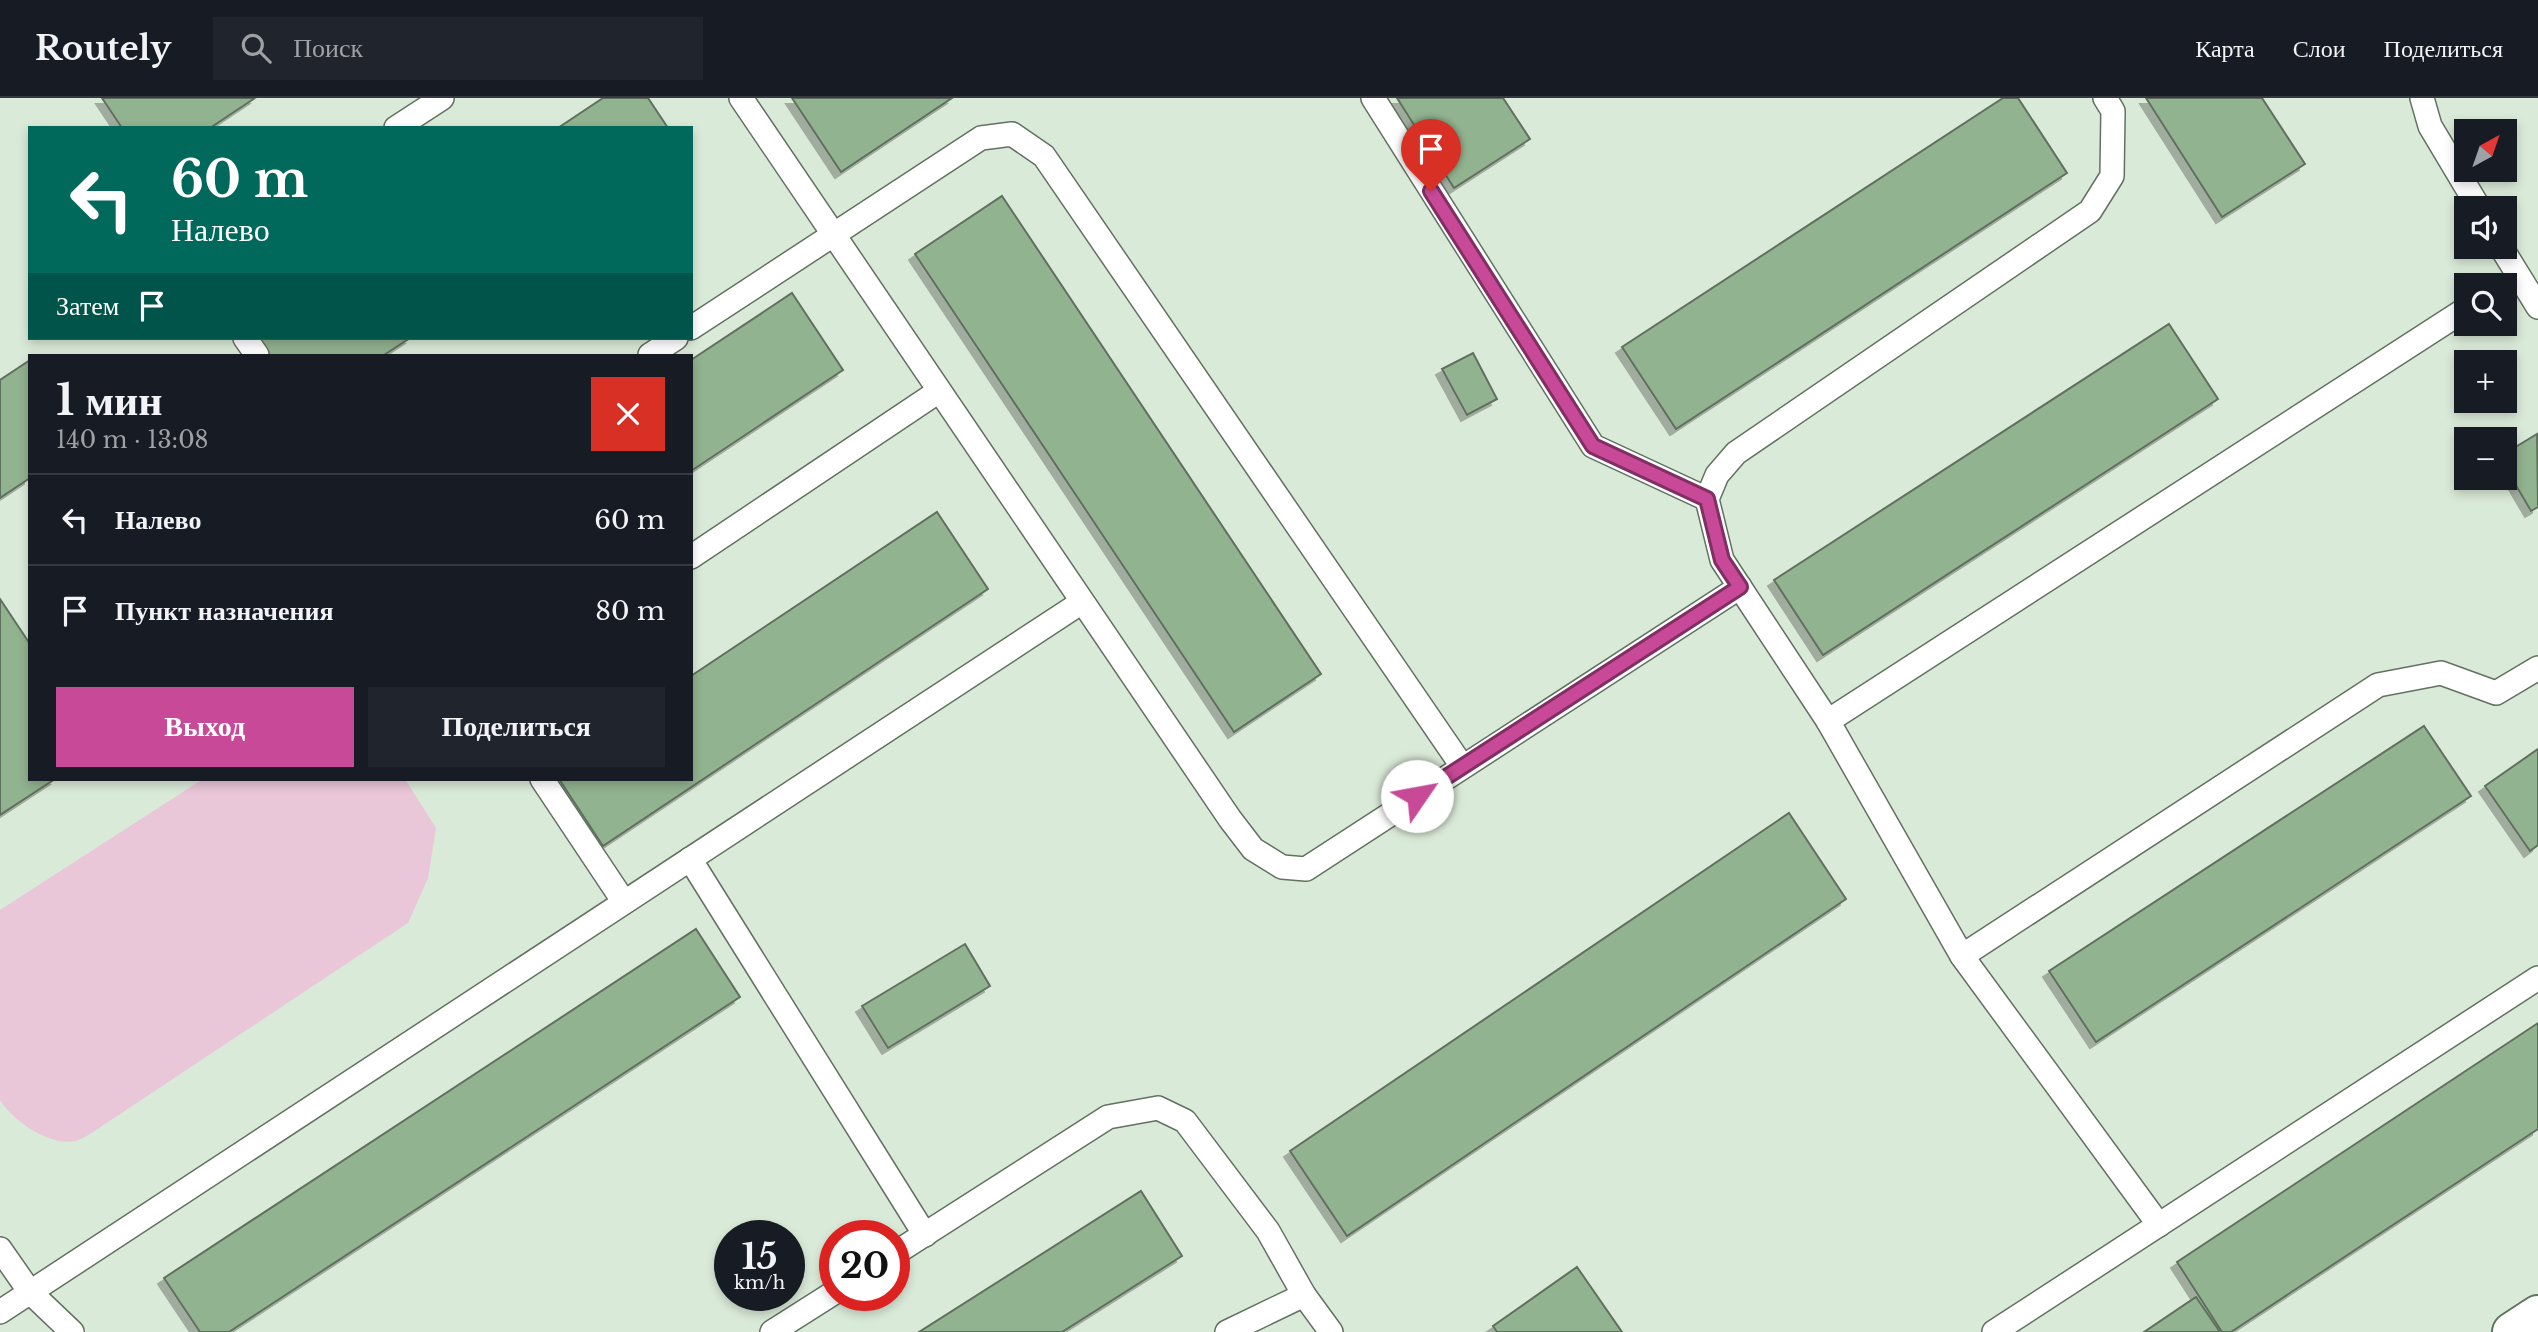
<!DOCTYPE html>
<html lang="ru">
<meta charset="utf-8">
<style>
:root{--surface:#171b24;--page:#20242c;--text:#f1f3f6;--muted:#9ea1a6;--line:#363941;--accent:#c74997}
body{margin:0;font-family:"Libre Baskerville",serif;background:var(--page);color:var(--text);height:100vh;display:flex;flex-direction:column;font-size:26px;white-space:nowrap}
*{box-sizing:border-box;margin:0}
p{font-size:23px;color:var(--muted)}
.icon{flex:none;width:38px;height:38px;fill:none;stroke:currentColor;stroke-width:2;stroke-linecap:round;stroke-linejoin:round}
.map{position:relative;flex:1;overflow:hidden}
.panel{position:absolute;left:28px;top:256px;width:665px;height:427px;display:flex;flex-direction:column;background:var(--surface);border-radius:0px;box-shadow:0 4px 10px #0003}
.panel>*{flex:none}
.top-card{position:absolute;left:28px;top:28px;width:665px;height:214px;border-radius:0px;box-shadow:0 4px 10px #0003;background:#00695c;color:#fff;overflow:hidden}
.needle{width:46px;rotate:40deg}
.fabs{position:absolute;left:2454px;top:21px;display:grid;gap:14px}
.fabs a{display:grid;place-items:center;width:63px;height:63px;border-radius:0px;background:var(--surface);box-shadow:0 4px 10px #0003;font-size:35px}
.speed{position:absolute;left:714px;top:1122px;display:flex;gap:14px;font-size:35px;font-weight:700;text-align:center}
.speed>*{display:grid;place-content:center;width:91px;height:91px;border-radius:50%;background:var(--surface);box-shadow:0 4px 10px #0003;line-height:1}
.speed small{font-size:18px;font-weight:400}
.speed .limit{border:10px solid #d22;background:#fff;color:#111}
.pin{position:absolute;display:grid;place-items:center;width:60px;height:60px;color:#fff;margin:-72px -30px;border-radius:50% 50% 50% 0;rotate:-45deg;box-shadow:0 0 7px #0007}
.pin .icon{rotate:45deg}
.me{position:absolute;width:77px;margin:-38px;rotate:57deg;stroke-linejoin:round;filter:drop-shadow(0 0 5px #0008)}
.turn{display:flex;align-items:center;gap:24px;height:147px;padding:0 28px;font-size:32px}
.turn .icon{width:91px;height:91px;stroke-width:2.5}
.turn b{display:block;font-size:49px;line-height:60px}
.then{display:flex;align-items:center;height:66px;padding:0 28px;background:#0003;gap:14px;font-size:26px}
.round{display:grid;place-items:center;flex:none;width:74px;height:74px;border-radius:0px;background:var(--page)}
.head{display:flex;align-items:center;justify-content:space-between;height:119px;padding:0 28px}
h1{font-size:42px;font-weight:700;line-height:52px}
.primary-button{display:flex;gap:14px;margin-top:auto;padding:14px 28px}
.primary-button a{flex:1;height:80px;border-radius:0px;background:var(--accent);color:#fff;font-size:28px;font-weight:700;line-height:80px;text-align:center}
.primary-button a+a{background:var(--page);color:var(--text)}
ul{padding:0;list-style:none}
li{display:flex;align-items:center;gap:21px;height:91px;padding:0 28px;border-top:2px solid var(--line)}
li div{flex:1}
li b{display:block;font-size:26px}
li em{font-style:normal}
header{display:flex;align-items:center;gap:42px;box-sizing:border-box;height:98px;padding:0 35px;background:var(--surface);border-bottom:2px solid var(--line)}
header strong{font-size:33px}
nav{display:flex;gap:38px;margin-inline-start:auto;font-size:24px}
.search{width:490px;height:63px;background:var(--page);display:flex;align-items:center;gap:18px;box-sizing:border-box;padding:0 24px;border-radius:0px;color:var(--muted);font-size:26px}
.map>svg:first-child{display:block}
</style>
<header>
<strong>Routely</strong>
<div class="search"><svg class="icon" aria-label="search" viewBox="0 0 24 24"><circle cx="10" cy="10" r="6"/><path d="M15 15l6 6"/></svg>Поиск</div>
<nav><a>Карта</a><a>Слои</a><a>Поделиться</a></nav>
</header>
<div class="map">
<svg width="2538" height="1234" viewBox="0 0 2538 1234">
<defs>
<filter id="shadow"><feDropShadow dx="-6" dy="6" stdDeviation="0" flood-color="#0004"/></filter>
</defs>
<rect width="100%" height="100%" fill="#daead8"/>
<path fill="#e9c6d8" d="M203 681H405L436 730 428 780 408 825 114 1020C104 1026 85 1041 75 1043 49 1048 13 1023 0 1002V812Z"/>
<g fill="#92b38f" stroke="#61705f" stroke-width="2" filter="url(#shadow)">
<path d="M102 0H255L210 30H122Z"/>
<path d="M603 0H648L668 30H558Z"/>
<path d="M792 0H952L841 74Z"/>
<path d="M1397 0H1503L1530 41 1454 90Z"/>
<path d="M2003 0H2018L2067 75 1676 331 1622 249Z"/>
<path d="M2146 0H2262L2305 66 2222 119Z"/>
<path d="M1002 98 1321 576 1234 634 915 156Z"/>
<path d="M792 195 843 272 691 373V262Z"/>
<path d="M2169 226 2218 301 1823 557 1774 482Z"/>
<path d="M251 240H410L384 257H263Z"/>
<path d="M1473 255 1497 301 1467 317 1442 271Z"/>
<path d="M30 262V380L0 400V282Z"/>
<path d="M2537 336 2538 409 2531 413 2504 367V356Z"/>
<path d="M937 414 988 491 603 748 559 681H691V578Z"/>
<path d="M0 501 30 546V681H55L0 717Z"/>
<path d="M2424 628 2471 698 2096 944 2049 873Z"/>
<path d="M2538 651V747L2530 753 2485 688Z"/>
<path d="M1789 715 1846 801 1347 1138 1290 1053Z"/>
<path d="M696 831 740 899 229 1234H200L164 1180Z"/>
<path d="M965 846 990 888 888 950 862 908Z"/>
<path d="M2538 925V1031L2231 1234H2222L2177 1164Z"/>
<path d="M1141 1093 1182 1158 1062 1234H919Z"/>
<path d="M1577 1169 1622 1234H1497L1493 1228Z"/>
<path d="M2196 1199 2220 1234H2144Z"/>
</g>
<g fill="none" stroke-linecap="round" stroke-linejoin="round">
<g stroke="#627161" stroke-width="26">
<g id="lane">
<path d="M741 0 1230 721 1253 751 1282 769 1306 771 1740 489"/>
<path d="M1373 0 1593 348 1707 401"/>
<path d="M2105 0 2113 13 2112 78 2090 113 1736 355 1717 377 1707 401 1722 462 1828 623 1962 858 2159 1127"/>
<path d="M2422 0 2430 28 2479 110"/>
<path d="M396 30 442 0"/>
<path d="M2501 149 2538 209"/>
<path d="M691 230 981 40 1012 36 1044 58 1462 668"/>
<path d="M245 240 257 257"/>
<path d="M650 257 676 240"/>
<path d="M691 459 939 293"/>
<path d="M1828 623 2466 211"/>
<path d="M542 681 624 804"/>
<path d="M690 761 925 1137"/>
<path d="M1962 858 2378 587 2441 575 2496 595 2538 570"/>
<path d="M0 1151 30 1194 72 1234"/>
<path d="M894 1156 1108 1019 1158 1010 1185 1023 1268 1133 1304 1197 1331 1234"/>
<path d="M0 1214 1082 504"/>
<path d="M772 1234 835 1194"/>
<path d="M1227 1234 1304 1197"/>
<path d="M1994 1234 2538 880"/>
</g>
</g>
<g stroke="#627161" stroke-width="42">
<path id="street" d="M2512 1234 2538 1217"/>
</g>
<use href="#lane" stroke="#fff" stroke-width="23"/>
<use href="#street" stroke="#fff" stroke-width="38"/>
</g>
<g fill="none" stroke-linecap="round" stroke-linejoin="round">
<g stroke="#812f62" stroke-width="18">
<path id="route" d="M1417 698 1740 489 1722 462 1707 401 1593 348 1431 93"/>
</g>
<use href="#route" stroke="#c74997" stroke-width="12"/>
</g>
</svg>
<div class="fabs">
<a><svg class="needle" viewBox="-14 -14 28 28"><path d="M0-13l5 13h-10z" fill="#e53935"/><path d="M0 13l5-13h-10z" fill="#9ea1a6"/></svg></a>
<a><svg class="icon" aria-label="sound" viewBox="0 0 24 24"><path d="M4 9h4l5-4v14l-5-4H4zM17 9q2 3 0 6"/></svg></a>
<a><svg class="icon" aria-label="search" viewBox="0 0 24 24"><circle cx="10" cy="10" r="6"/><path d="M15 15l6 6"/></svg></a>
<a>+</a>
<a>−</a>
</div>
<div class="speed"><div>15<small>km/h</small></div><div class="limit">20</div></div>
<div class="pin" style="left:1431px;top:93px;background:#d93025"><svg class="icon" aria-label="arrive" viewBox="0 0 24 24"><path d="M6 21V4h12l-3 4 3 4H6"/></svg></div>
<svg class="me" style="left:1417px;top:698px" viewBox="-20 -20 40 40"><circle r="19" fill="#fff"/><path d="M0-13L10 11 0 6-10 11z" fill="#c74997"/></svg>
<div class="top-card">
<div class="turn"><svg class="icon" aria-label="left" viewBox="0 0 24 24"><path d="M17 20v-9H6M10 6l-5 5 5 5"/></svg><div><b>60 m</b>Налево</div></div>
<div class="then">Затем<svg class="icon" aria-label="arrive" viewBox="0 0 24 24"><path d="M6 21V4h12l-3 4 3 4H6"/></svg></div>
</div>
<section class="panel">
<div class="head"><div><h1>1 мин</h1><p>140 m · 13:08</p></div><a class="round" style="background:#d93025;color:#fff"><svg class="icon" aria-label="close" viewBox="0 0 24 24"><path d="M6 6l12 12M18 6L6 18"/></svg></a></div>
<ul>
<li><svg class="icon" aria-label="left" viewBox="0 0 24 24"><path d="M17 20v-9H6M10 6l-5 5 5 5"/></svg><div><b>Налево</b></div><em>60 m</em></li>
<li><svg class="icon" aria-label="arrive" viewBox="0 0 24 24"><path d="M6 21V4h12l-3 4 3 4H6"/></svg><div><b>Пункт назначения</b></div><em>80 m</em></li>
</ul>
<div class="primary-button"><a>Выход</a><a>Поделиться</a></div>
</section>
</div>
